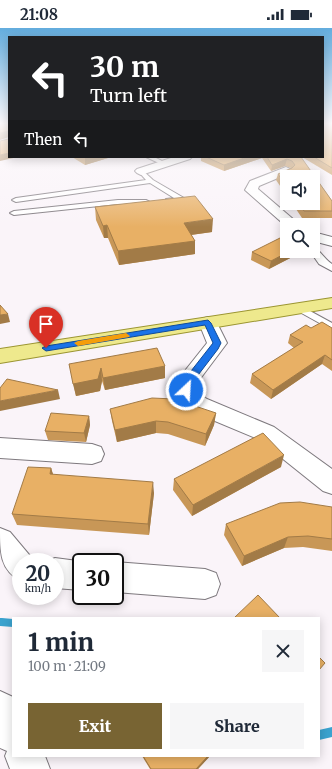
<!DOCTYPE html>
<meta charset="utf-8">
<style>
:root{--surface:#fff;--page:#f6f6f7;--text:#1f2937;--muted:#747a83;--accent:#786433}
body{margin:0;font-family:Merriweather,serif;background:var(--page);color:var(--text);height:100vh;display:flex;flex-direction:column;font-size:15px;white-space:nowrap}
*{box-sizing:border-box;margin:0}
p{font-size:13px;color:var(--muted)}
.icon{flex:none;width:22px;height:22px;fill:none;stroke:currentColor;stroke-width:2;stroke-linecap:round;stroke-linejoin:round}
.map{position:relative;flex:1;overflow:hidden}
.side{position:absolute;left:12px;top:589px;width:308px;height:140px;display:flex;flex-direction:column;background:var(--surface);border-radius:0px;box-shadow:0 2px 10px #0003}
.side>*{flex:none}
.banner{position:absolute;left:8px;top:8px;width:316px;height:122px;border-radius:0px;box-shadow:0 2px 10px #0003;background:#202124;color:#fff;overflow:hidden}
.tools{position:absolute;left:280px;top:142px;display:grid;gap:8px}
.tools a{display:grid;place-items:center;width:40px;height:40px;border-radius:0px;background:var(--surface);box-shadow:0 2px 10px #0003;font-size:20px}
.speed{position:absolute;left:12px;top:525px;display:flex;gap:8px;font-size:20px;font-weight:700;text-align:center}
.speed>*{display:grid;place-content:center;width:52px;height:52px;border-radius:50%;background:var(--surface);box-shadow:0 2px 10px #0003;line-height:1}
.speed small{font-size:10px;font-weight:400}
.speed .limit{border:2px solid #111;border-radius:6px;background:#fff;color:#111}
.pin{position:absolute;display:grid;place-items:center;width:34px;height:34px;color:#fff;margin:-41px -17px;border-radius:50% 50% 50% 0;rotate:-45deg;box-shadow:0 0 4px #0007}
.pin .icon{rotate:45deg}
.me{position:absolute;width:44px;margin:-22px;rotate:25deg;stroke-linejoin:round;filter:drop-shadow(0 0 3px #0008)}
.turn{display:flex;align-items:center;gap:14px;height:84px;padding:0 16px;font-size:18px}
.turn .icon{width:52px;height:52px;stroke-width:2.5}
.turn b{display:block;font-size:28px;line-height:34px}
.then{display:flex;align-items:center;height:38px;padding:0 16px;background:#0003;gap:8px;font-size:15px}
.round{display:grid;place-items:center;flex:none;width:42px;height:42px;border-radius:0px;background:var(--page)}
.overview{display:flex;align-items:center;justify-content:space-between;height:68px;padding:0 16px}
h1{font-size:24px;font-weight:800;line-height:30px}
.button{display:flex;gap:8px;margin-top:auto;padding:8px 16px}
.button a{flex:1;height:46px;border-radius:0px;background:var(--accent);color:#fff;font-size:16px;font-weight:800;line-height:46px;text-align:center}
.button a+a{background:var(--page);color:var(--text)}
.status{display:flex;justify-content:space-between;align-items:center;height:28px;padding:0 20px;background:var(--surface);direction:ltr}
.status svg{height:11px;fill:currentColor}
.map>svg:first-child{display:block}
</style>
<div class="status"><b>21:08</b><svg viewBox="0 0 49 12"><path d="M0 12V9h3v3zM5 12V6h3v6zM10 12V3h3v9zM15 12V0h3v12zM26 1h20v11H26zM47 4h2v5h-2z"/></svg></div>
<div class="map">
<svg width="332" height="741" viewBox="0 0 332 741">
<rect width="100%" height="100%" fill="#faf4f9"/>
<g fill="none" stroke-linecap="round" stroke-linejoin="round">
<g fill="#3ba3cf" fill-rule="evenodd">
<path d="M0 590H2L13 591V599L0 598Z"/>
<path d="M332 699V709L319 712V702Z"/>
</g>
<g stroke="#7e797e" stroke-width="2">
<g id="service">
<path d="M146 129H154L168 136 163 137Z"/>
<path d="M141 141 153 152 184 170V174L166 175V171L174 170 150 155 16 174 12 172 16 170 146 152 138 143Z"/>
<path d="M118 172H146L150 174 146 176H118L14 187 10 185 14 183Z"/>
<path d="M313 219C320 222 325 232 332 236V243L319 236 310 223H313Z"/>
<path d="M299 277 332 295V302L296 282 294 280 296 278Z"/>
</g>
</g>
<g stroke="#7e797e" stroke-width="2">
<g id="minor">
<path d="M174 129H192L190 131 141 147 137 145 135 143 137 141Z"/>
<path d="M286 139 290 141 292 143 290 145 259 158 258 161 300 197H287V199L245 162 250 153Z"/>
<path d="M313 204 332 209V218L313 213Z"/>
<path d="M208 289 215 291 227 315 197 355C197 364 200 367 207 371L274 399 332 441V466L323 463 258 411 191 383C182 376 175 365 176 354L207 315 199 295 201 291Z"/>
<path d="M0 410 92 416 101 419 104 426 101 433 92 436 0 430Z"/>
<path d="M0 500 10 504 31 529 34 534H21V553C0 542 0 525 0 500Z"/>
<path d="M55 530 85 534H81V562L55 560V534H46Z"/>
<path d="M115 534 205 541 216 545 220 556 216 567 205 571 115 564Z"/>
<path d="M0 663 13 669V728H45L50 741H10L5 728 7 723 0 720Z"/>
</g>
</g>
<g stroke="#9b9532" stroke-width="2">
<path id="primary" d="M332 270V280L0 335V321Z"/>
</g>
<use href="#service" fill="#fff" fill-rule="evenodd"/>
<use href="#minor" fill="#fff" fill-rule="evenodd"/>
<use href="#primary" fill="#eee98d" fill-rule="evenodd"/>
</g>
<g fill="#c89757">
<path d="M332 96V147L302 129H323Z"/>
<path d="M72 129H108V130L85 137Z"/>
<path d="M201 129H301L332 173V190H302L292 175H313L287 149V168L276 152 278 146 291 140 285 138 271 143 262 130 224 143 201 133Z"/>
<path d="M95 179 212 204 191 207 195 213V226L119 237 108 210H104L96 192Z"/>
<path d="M297 223 296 227 269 241 251 232 252 224Z"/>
<path d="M311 300H332V343L322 336 271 371 250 355 252 346 294 320 288 315 290 307Z"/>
<path d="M69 336 165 338V350L105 362 102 353 100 363 76 368Z"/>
<path d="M110 381 216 385 214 397 205 418 168 406 156 405 117 414 112 393Z"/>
<path d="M89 388 90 397 86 414 48 412 45 403Z"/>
<path d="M281 439 192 488 173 462 174 451Z"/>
<path d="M51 440 53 447 154 465 149 507 17 497 12 486Z"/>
<path d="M332 479V523L303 519 284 520 242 538 224 507 226 496Z"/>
<path d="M142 728H210L198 741H150Z"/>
</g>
<g fill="#a27b47">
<path d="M9 103V109L0 112V105Z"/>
<path d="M9 125V129H18L0 133V127Z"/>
<path d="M89 129H108V130L85 137V130Z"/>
<path d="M247 129H263L262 130 224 143V137Z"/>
<path d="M287 131 285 138 271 143 272 137Z"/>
<path d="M213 191 212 204 183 208 184 195Z"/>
<path d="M107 197 108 210H104L103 198Z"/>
<path d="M195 213V226L119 237 118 223Z"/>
<path d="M290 223H297L296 227 269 241 271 233Z"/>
<path d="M8 286 10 294 0 296V287Z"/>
<path d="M325 327 322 336 271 371 273 362Z"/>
<path d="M165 338V350L105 362 103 350Z"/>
<path d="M101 340 102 353 100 363 76 368 73 356Z"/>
<path d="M58 362 60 371 0 383V373Z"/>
<path d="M216 385 214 397 205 418 206 406Z"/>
<path d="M89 388 90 397 86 414 84 405Z"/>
<path d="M156 393V405L117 414 115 402Z"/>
<path d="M284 427 281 439 192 488 193 477Z"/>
<path d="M51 440 55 452 50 446Z"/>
<path d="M153 454 154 465 149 507 148 496Z"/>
<path d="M288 509 284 520 242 538 244 528Z"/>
<path d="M208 728H210L198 741H196Z"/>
</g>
<g fill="#e8b065" stroke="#a27b47">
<path d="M0 96H9V125L0 127V113L9 111V103L0 105Z"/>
<path d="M323 96H332V140L314 129H323Z"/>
<path d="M206 129H247L224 137Z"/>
<path d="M267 129H301L332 173V183H304L298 175H313V149H287V159L278 146 292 140 295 137 292 133 287 131 272 137Z"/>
<path d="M195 168 213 191 184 195 195 213 118 223 107 197 103 198 95 179Z"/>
<path d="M280 210 287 213V223H290L271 233 252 224Z"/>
<path d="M0 277 8 286 0 287Z"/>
<path d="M322 294 332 300V332L325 327 273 362 252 346 303 314 290 307 306 297 311 300Z"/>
<path d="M157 320 165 338 103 350 101 340 98 351 73 356 69 336Z"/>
<path d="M7 351 58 362 0 373V360Z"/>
<path d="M152 370 174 371 216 385 206 406 168 394 156 393 115 402 110 381Z"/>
<path d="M51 385 89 388 84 405 45 403Z"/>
<path d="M263 405 284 427 193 477 174 451Z"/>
<path d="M28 439 51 440 50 446 153 454 148 496 12 486Z"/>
<path d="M300 474 332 479V511L308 508 288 509 244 528 226 496 280 475Z"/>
<path d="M258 567 280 590H234Z"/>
<path d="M319 629 325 635 319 642Z"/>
<path d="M143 728H208L196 741H151Z"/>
</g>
<linearGradient id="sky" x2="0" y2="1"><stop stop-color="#63adde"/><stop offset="0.48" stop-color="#fdfafc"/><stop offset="1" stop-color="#fdfafc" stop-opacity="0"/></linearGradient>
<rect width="332" height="199" fill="url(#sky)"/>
<path fill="#1a73e8" stroke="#114b97" d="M208 292 211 295 221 315 218 321 192 355 189 365 186 366 182 362 184 352 213 315 205 297 46 323 42 320 46 318Z"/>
<path fill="#f59e0b" d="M126 305 130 308 129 309 78 318 74 315 78 313Z"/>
</svg>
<div class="tools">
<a><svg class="icon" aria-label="sound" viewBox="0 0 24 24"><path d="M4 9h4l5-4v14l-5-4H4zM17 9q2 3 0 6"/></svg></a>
<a><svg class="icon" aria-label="search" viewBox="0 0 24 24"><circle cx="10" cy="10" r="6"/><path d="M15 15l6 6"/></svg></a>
</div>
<div class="speed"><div>20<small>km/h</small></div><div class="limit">30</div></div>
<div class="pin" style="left:46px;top:320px;background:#d93025"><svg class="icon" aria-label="arrive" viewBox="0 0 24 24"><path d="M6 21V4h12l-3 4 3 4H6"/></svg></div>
<svg class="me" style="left:186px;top:362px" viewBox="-20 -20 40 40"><circle r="17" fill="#1a73e8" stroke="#fff" stroke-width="3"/><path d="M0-11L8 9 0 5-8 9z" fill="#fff"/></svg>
<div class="banner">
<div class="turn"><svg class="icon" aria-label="left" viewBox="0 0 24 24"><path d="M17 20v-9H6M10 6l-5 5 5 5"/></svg><div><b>30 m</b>Turn left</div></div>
<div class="then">Then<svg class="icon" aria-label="left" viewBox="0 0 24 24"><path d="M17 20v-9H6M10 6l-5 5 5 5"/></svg></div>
</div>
<section class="side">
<div class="overview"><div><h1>1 min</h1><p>100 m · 21:09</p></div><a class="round"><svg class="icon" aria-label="close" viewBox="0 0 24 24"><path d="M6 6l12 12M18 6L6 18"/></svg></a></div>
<div class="button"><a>Exit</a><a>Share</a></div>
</section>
</div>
